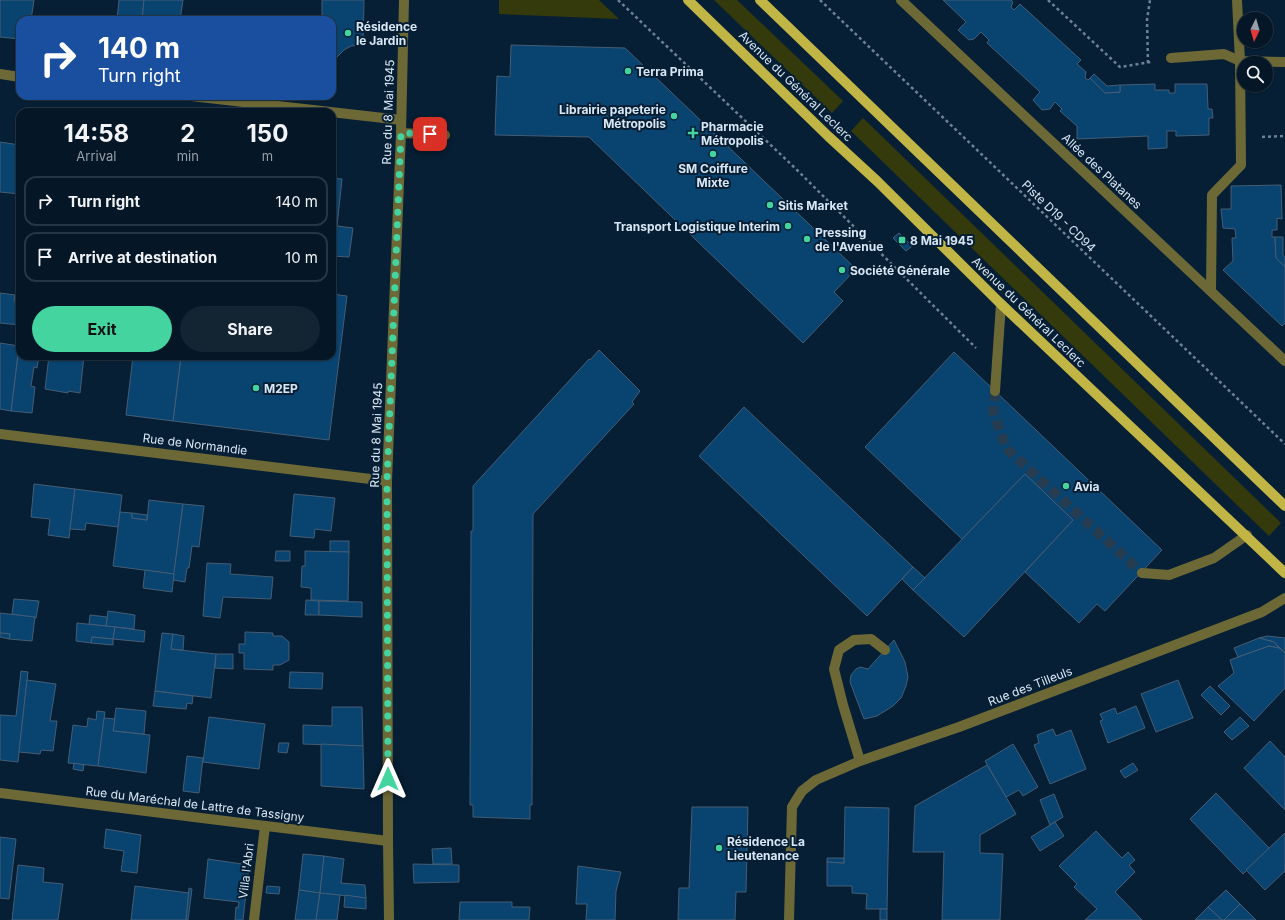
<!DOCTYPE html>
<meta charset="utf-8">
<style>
:root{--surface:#051727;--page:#132433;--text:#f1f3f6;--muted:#979fa7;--line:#263644;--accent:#43d4a0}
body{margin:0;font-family:Inter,sans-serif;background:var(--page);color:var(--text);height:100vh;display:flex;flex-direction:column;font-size:15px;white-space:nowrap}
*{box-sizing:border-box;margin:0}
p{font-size:13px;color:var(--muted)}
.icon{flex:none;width:22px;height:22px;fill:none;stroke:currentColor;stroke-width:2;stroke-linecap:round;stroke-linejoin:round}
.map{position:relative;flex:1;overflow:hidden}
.panel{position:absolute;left:16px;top:108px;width:320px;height:252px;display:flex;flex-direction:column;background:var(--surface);border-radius:12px;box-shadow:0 1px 3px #0004,0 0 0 1px var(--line)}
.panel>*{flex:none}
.hud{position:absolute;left:16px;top:16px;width:320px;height:84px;border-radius:12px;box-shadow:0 1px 3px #0004,0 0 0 1px var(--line);background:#1a4fa0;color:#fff;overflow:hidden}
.needle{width:26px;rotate:185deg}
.tools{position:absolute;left:1237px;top:12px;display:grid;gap:8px}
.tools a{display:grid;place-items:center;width:36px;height:36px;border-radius:50%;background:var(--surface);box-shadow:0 1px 3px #0004,0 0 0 1px var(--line);font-size:20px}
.pin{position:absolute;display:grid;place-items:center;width:34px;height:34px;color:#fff;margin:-17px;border-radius:8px;box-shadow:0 2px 6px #0006}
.me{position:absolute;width:44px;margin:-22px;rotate:0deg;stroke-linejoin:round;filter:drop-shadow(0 0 3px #0008)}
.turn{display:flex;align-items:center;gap:14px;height:84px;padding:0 16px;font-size:18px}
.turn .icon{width:52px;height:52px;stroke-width:2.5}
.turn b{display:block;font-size:28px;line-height:34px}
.eta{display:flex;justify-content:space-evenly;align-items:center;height:68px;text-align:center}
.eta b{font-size:24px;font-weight:700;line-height:28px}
.primary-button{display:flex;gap:8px;margin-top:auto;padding:8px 16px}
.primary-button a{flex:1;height:46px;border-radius:24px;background:var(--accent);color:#111;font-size:16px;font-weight:700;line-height:46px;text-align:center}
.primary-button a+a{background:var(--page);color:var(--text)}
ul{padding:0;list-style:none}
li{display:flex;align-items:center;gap:12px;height:50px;margin:0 8px 6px;padding:0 8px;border:2px solid var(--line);border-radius:12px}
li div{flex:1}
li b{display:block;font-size:15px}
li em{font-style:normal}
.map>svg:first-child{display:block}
</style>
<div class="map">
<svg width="1285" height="920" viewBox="0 0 1285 920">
<rect width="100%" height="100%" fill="#071f34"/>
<g fill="#343a0b">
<path d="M499 0H599L619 19 499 14Z"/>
<path d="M714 0H737L843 101 832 113Z"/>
<path d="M863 118 1281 523 1269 536 851 131Z"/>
</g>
<g fill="#094370" stroke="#445d75">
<path d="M0 0H34L31 20H20V39L0 37Z"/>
<path d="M119 0H144L142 20H117Z"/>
<path d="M144 0H183L180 20H142Z"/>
<path d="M322 0H364L363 45 351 46 344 50 332 62V20H317L322 16Z"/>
<path d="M943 0H1011L1013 2 1011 7 1014 10 1020 4 1081 60 1077 64 1086 72 1085 78 1088 80 1090 78 1105 93 1120 92V85L1155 84V90H1169V93H1175V84H1207L1208 109H1212L1213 118H1209V135L1176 136V131H1167V148L1148 149V136L1077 139V126L1060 111 1062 109 1055 102 1050 109 1042 110 1033 100 1040 92 987 43 989 40 981 32 974 39 969 40 958 30 966 22Z"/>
<path d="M511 45 625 48 856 269 834 292 843 301 803 343 589 137 495 135 497 76 510 77Z"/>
<path d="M1094 74 1107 86 1120 85V92L1105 93 1090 78Z"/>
<path d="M0 142 20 145V194L0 192Z"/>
<path d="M332 178 342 179 337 226 353 228 349 257 332 256Z"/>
<path d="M1281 185 1282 219 1277 218V230H1272V237H1275L1276 258 1285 267V323L1282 326 1223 270 1233 261 1232 238H1236L1235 229 1223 228 1221 209H1231V186Z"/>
<path d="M899 233 912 246 906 251 893 238Z"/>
<path d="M1275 237H1283V255L1285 257V267L1276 258Z"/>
<path d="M0 293 15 295 14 301 20 302V325L0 323Z"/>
<path d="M332 294 347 296 329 440 173 421 181 356H332Z"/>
<path d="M20 337V356H39L37 368 34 367 31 386 35 387 32 413 11 411Z"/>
<path d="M0 343 19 346 11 411 0 409Z"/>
<path d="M599 350 640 391 632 402 634 404 533 514 532 805H530V819L473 817V805H470L471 531H473V486L589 359 590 360Z"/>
<path d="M954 352 1162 550 1105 611 1097 604 1079 623 1025 572 1073 520 1025 474 962 539 865 447Z"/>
<path d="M49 356H84L80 393 68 391V393L45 389Z"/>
<path d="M133 356H181L173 421 126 415Z"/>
<path d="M744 407 913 567 867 616 699 456Z"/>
<path d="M1025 474 1073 520 964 637 913 590Z"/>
<path d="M34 484 75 489 69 538 48 535 50 519 31 517Z"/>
<path d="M75 489 122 495 118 527 86 523 85 530 70 529Z"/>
<path d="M294 494 335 498 331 531 315 529 314 538 290 536Z"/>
<path d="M149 500 183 504 174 574 113 566 120 512 132 513V518L147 520Z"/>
<path d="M183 504 204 506 199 547 192 546 189 568H187L185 582 173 580Z"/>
<path d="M132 513 147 515V520L132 518Z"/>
<rect x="330" y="541" width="19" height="11"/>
<path d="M276 551H290V561H275Z"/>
<path d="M305 551 349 552 348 601 311 600V588L301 587 302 566H305Z"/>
<path d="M207 563 231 564 230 574 273 577 271 599 223 597 220 618 203 616Z"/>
<path d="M913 567 925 578 913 590 902 579Z"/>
<path d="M145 570 174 574 172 592 143 588Z"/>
<path d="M14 599 39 601 36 618 12 614Z"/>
<path d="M306 600 319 601V615H305Z"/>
<path d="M319 601 362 602V617L319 615Z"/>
<path d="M108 611 135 615 134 629 106 626Z"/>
<path d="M0 613 35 617 32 641 9 639 10 634 0 633Z"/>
<path d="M90 615 107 617 106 626 89 624Z"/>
<path d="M77 623 115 627 113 639 92 637 91 643 76 641Z"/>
<path d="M115 627 145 631 144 642 113 639Z"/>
<path d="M245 632 273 633V636H282L289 642V660L280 665H273V670L244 669V653H239V644H245Z"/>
<path d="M0 633 10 634 9 639 0 637Z"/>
<path d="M162 633 173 634 171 649 216 654 211 698 155 691Z"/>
<path d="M173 634 184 636 183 650 171 649Z"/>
<path d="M1267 636 1285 638V653L1274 642 1259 638Z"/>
<path d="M92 637 113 639V645L91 643Z"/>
<path d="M1259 638 1274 642 1279 648 1269 646 1238 657 1234 648Z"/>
<path d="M894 640 905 662 908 677 906 686 901 698 893 706 877 716 864 719 850 682 851 675 856 669 860 667 868 669Z"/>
<path d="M1269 646 1279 648 1285 653V688L1254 721 1218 686 1234 673 1230 660Z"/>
<path d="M216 654H233V669L215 668Z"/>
<path d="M21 671 28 672 18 762 0 760V715L16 716Z"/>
<path d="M290 672 323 673 322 689 289 688Z"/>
<path d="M27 680 56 684 50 721H57L53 751 41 750 40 754 19 752Z"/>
<path d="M1178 680 1193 718 1156 732 1141 694Z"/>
<path d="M1210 686 1230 706 1221 715 1201 695Z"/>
<path d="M155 691 193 696 192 704 187 703 186 709 153 706Z"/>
<path d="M1136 706 1145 728 1108 743 1100 721 1103 720 1100 714 1115 708 1117 714Z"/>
<path d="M332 707H362L363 746 303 744V725L332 726Z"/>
<path d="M116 708 146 711 144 734 113 731Z"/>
<path d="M97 711 105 712 98 766 68 763 73 725 87 727 88 718 96 720Z"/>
<path d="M209 717 265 724 259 769 203 762Z"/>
<path d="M1240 717 1249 726 1232 740 1224 732Z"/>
<path d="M104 718 115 719 113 731 150 735 146 773 98 766Z"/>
<path d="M1053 729 1056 736 1071 730 1086 769 1050 784 1034 745 1039 743 1037 735Z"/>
<path d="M1270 741 1285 757V810L1244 768Z"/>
<path d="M279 743H289L287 753 278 752Z"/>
<path d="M321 744 363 746 364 789 321 786Z"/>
<path d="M1013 744 1038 787 1023 796 1019 790 1006 797 985 761Z"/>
<path d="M187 756 203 758 199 793 183 791Z"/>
<path d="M74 763 84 765 83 771 73 769Z"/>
<path d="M1133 763 1138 770 1125 778 1120 771Z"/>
<path d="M987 765 1016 814 980 835V853L1003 854 1000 920H942L944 852H913L915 806Z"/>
<path d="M1216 793 1269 848 1243 874 1190 819Z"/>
<path d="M1054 794 1063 817 1050 825 1040 800Z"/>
<path d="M692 807H748L746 892H736L735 920H678L679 888H689Z"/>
<path d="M845 807 889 808 887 909H866L867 894 852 893V886H827V862L844 863Z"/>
<path d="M1055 822 1064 836 1040 851 1031 837Z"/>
<path d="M106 829 141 835 137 873 121 871 124 851 104 848Z"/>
<path d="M1096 831 1122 858 1128 852 1135 860 1129 865 1135 872 1115 892 1142 920H1085L1097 909 1074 887 1077 884 1059 866Z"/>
<path d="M1285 833V871L1265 890 1246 870Z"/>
<path d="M0 837 16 839 9 899 0 898Z"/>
<path d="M451 848 452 864H433L432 849Z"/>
<path d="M303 854 324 856 320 893 299 890Z"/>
<path d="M324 856 344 859 341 883 365 885 366 898 320 893Z"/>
<path d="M827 858H844V863L827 862Z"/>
<path d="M208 859 249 865 243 920H235L236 907 238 908 239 902 204 898Z"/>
<path d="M413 864 459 865V882L414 883Z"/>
<path d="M18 865 44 868 43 882 63 884 58 920H12Z"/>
<path d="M578 866 621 872 616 891 615 920H586L587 904H576Z"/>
<path d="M135 886 189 893 186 920H131Z"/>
<path d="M267 886 280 887 279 894 266 893Z"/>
<path d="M189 888 192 889 188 920H186Z"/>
<path d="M299 890 320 893 316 920H295Z"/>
<path d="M1226 890 1240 904 1224 920H1222L1208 907Z"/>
<path d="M320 893 340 895 337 920H316Z"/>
<path d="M345 895 366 898V909L344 907Z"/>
<path d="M460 902H512V907H530L529 920H459Z"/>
<path d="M1240 904 1256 920H1224Z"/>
<path d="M1208 907 1222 920H1195Z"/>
<rect x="880" y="909" width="7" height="11"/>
</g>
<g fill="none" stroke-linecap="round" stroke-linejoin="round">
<path stroke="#263d51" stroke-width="10" stroke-dasharray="10 5" stroke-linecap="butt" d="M995 391 993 411 1000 432 1007 449 1142 573"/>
<g stroke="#6f8294" stroke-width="2.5" stroke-dasharray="3 3" stroke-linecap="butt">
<path d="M618 0 796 169 976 348"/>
<path d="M820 0 1285 444"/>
<path d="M1048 0 1120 67 1151 62"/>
<path d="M1148 63 1147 20 1150 0"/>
<path d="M1262 137 1285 136"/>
</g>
<g stroke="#6d6937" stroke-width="10">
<path d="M901 0 1285 361"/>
<path d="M1171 58 1224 54 1240 61 1285 62"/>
<path d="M0 74 20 77"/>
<path d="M191 96 401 120"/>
<path d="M401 133 445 135"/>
<path d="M1211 291 1212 195 1241 165 1240 61 1237 0"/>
<path d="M995 391 1001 304"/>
<path d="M0 434 387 481"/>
<path d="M1142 573 1169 575 1214 558 1247 535"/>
<path d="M860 761 843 705 834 669 839 650 854 640 871 639 885 650"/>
<path d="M0 793 388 841"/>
<path d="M254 920 265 826"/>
<path d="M389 920 388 841 387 481 401 133 404 0"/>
<path d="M789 920 792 807 802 791 816 780 860 761 959 727 1262 612 1285 598"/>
</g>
<g stroke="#c0b545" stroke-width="10">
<path d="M688 0 828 136 877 181 1001 304 1285 573"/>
<path d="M760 0 1285 506"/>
</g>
</g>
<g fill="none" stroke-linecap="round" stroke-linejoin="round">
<path stroke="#43d4a0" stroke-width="7" stroke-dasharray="0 12.6" d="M388 779 387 481 401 133 430 134"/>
</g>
<g fill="#43d4a0" stroke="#071f34" stroke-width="1.5">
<circle cx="348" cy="33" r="4"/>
<circle cx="628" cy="71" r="4"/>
<circle cx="674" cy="116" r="4"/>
<path d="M691 127h4v4h4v4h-4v4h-4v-4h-4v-4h4z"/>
<circle cx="713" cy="154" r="4"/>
<circle cx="770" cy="205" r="4"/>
<circle cx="788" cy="226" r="4"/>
<circle cx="807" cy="239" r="4"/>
<rect x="898" y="236" width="8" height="8" rx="2"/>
<circle cx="842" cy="270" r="4"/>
<circle cx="256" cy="388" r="4"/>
<circle cx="1066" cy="486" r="4"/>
<circle cx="719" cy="848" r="4"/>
</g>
<g text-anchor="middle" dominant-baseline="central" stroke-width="4" stroke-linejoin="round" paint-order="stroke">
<g font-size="12" font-weight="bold" fill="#d8e7f5" stroke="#071f34" text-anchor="start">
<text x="356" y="26">Résidence<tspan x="356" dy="14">le Jardin</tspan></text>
<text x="636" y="71">Terra Prima</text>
<text x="666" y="109" text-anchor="end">Librairie papeterie<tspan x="666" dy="14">Métropolis</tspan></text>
<text x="701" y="126">Pharmacie<tspan x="701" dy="14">Métropolis</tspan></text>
<text x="713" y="168" text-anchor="middle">SM Coiffure<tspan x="713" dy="14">Mixte</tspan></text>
<text x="778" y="205">Sitis Market</text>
<text x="780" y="226" text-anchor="end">Transport Logistique Interim</text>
<text x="815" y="232">Pressing<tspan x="815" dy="14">de l'Avenue</tspan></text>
<text x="910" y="240">8 Mai 1945</text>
<text x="850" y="270">Société Générale</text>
<text x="264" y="388">M2EP</text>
<text x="1074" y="486">Avia</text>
<text x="727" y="841">Résidence La<tspan x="727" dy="14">Lieutenance</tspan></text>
</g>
<g font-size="12" fill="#d8e7f5" stroke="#071f34">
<text transform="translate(796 86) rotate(44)">Avenue du Général Leclerc</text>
<text transform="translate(388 112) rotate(-88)">Rue du 8 Mai 1945</text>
<text transform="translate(1102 171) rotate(43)">Allée des Platanes</text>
<text transform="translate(1059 216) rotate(44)">Piste D19 - CD94</text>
<text transform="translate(1029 312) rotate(44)">Avenue du Général Leclerc</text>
<text transform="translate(376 435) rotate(-88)">Rue du 8 Mai 1945</text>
<text transform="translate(195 444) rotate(7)">Rue de Normandie</text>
<text transform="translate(1030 686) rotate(-21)">Rue des Tilleuls</text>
<text transform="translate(195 804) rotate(7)">Rue du Maréchal de Lattre de Tassigny</text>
<text transform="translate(246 871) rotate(-83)">Villa l'Abri</text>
</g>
</g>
</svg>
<div class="tools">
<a><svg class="needle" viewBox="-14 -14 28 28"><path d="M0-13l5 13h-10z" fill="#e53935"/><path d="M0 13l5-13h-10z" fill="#979fa7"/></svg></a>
<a><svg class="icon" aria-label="search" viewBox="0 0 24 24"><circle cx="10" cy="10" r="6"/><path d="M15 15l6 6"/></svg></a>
</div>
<div class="pin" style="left:430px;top:134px;background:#d93025"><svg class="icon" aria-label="arrive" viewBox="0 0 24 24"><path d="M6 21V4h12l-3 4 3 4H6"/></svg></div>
<svg class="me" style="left:388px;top:779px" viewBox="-20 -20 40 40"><path d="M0-17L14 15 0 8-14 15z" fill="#43d4a0" stroke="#fff" stroke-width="4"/></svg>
<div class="hud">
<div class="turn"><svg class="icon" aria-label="right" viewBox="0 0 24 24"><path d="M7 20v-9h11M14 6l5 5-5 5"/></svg><div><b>140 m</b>Turn right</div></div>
</div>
<section class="panel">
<div class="eta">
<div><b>14:58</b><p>Arrival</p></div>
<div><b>2</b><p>min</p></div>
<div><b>150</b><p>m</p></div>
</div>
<ul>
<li><svg class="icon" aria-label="right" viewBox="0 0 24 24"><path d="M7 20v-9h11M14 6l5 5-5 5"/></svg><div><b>Turn right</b></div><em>140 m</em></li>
<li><svg class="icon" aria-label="arrive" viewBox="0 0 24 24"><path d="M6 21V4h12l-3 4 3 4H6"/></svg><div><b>Arrive at destination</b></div><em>10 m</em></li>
</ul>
<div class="primary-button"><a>Exit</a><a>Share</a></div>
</section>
</div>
